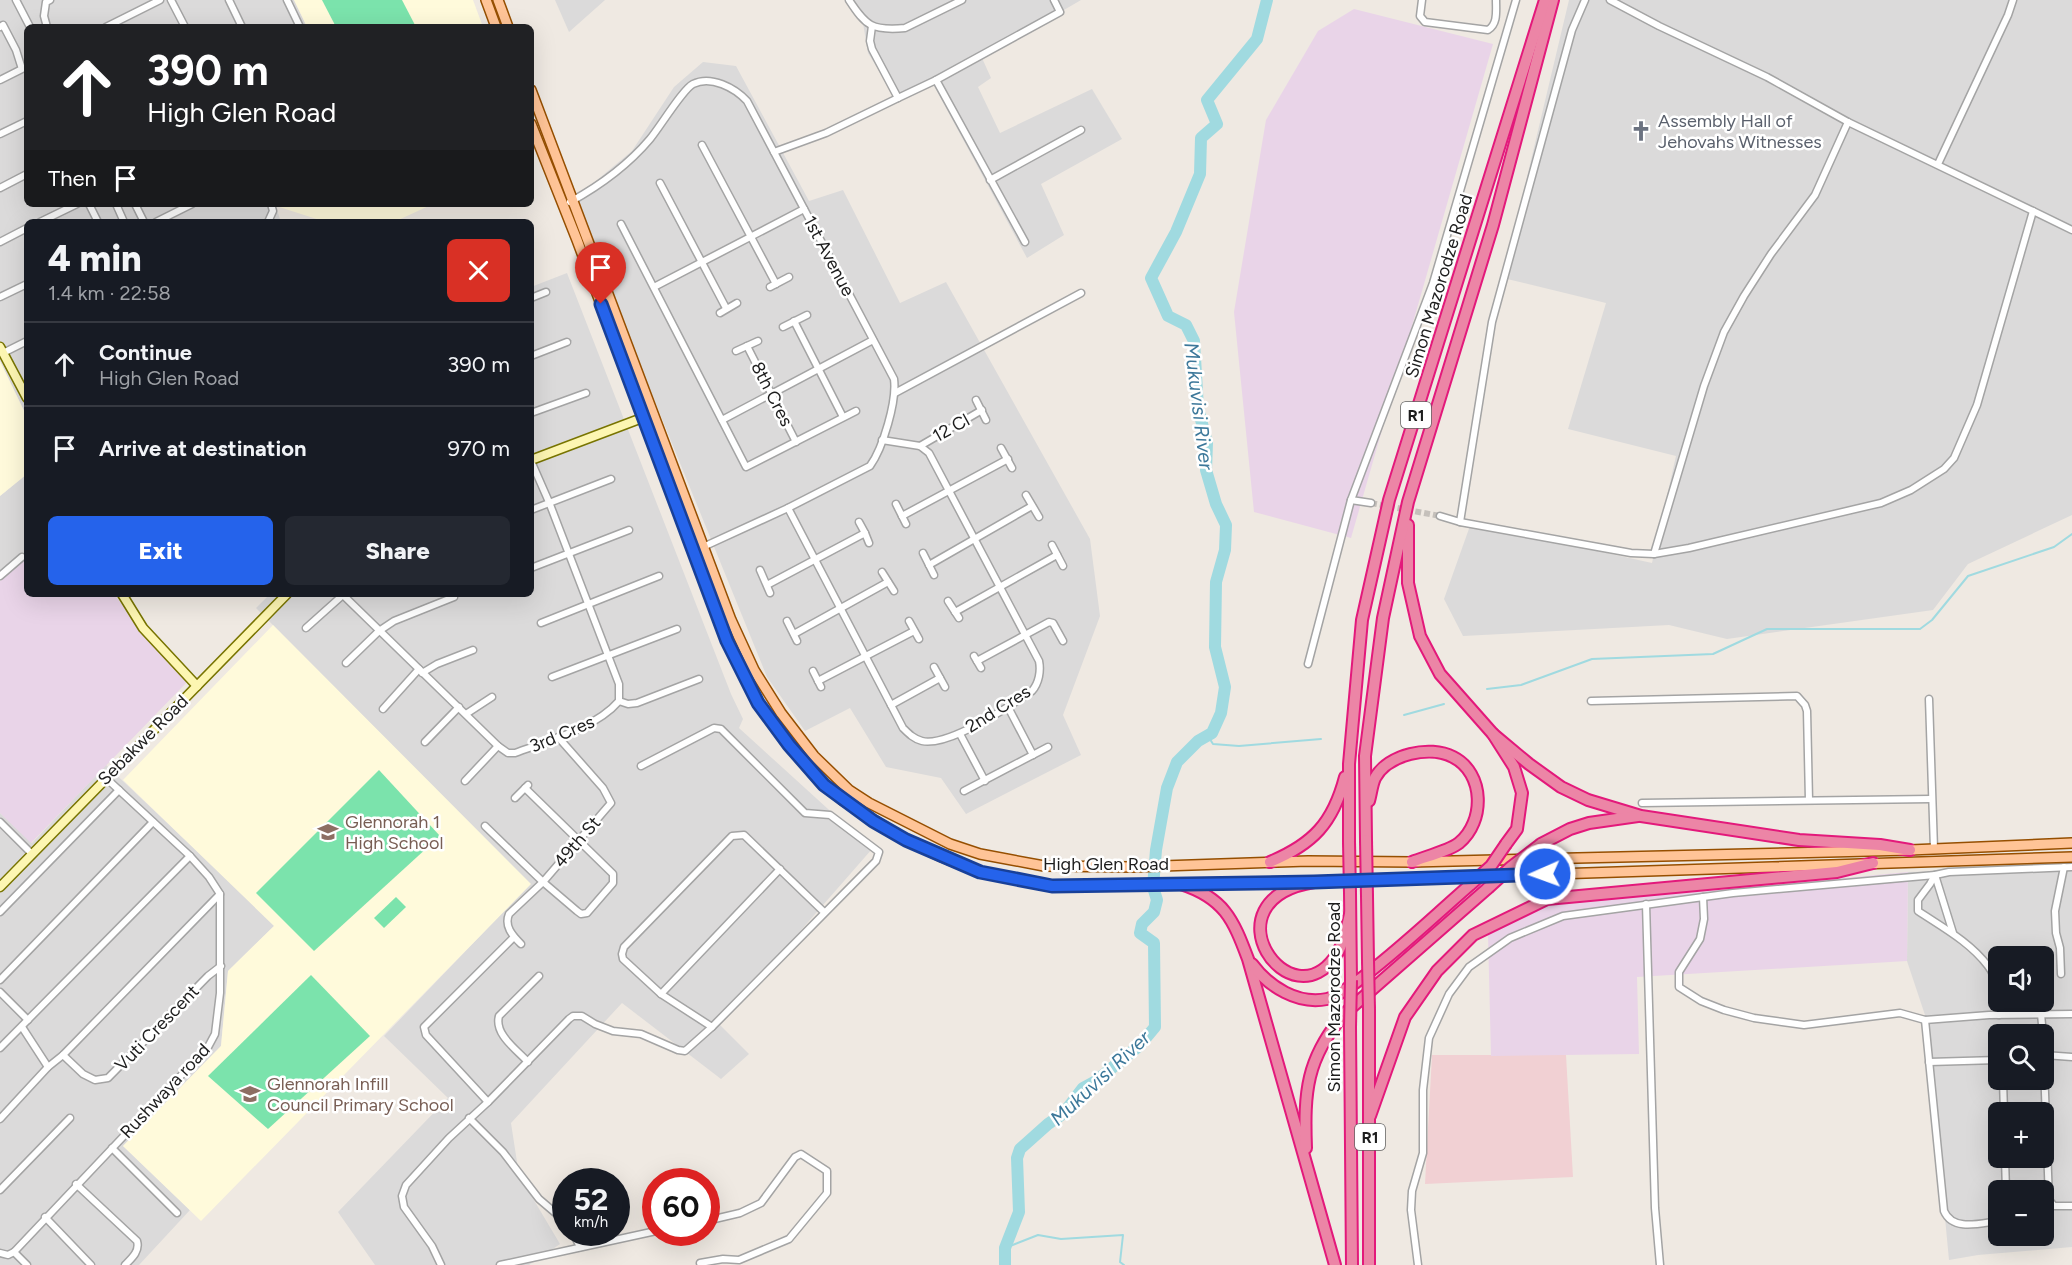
<!DOCTYPE html>
<meta charset="utf-8">
<style>
:root{--surface:#171b24;--page:#242831;--text:#f1f3f6;--muted:#9ea1a6;--line:#363941;--accent:#2563eb}
body{margin:0;font-family:Figtree,sans-serif;background:var(--page);color:var(--text);height:100vh;display:flex;flex-direction:column;font-size:22px;white-space:nowrap}
*{box-sizing:border-box;margin:0}
p{font-size:20px;color:var(--muted)}
.icon{flex:none;width:33px;height:33px;fill:none;stroke:currentColor;stroke-width:2;stroke-linecap:round;stroke-linejoin:round}
.map{position:relative;flex:1;overflow:hidden}
.sheet{position:absolute;left:24px;top:219px;width:510px;height:378px;display:flex;flex-direction:column;background:var(--surface);border-radius:9px;box-shadow:0 6px 24px #0002}
.sheet>*{flex:none}
.hud{position:absolute;left:24px;top:24px;width:510px;height:183px;border-radius:9px;box-shadow:0 6px 24px #0002;background:#202124;color:#fff;overflow:hidden}
.controls{position:absolute;left:1988px;top:946px;display:grid;gap:12px}
.controls a{display:grid;place-items:center;width:66px;height:66px;border-radius:9px;background:var(--surface);box-shadow:0 6px 24px #0002;font-size:30px}
.speed{position:absolute;left:552px;top:1168px;display:flex;gap:12px;font-size:30px;font-weight:700;text-align:center}
.speed>*{display:grid;place-content:center;width:78px;height:78px;border-radius:50%;background:var(--surface);box-shadow:0 6px 24px #0002;line-height:1}
.speed small{font-size:15px;font-weight:400}
.speed .limit{border:9px solid #d22;background:#fff;color:#111}
.pin{position:absolute;display:grid;place-items:center;width:51px;height:51px;color:#fff;margin:-62px -26px;border-radius:50% 50% 50% 0;rotate:-45deg;box-shadow:0 0 6px #0007}
.pin .icon{rotate:45deg}
.me{position:absolute;width:66px;margin:-33px;rotate:268deg;stroke-linejoin:round;filter:drop-shadow(0 0 4px #0008)}
.turn{display:flex;align-items:center;gap:21px;height:126px;padding:0 24px;font-size:27px}
.turn .icon{width:78px;height:78px;stroke-width:2.5}
.turn b{display:block;font-size:42px;line-height:51px}
.then{display:flex;align-items:center;height:57px;padding:0 24px;background:#0003;gap:12px;font-size:22px}
.round{display:grid;place-items:center;flex:none;width:63px;height:63px;border-radius:9px;background:var(--page)}
.overview{display:flex;align-items:center;justify-content:space-between;height:102px;padding:0 24px}
h1{font-size:36px;font-weight:800;line-height:45px}
.button{display:flex;gap:12px;margin-top:auto;padding:12px 24px}
.button a{flex:1;height:69px;border-radius:9px;background:var(--accent);color:#fff;font-size:24px;font-weight:800;line-height:69px;text-align:center}
.button a+a{background:var(--page);color:var(--text)}
ul{padding:0;list-style:none}
li{display:flex;align-items:center;gap:18px;height:84px;padding:0 24px;border-top:2px solid var(--line)}
li div{flex:1}
li b{display:block;font-size:22px}
li em{font-style:normal}
.map>svg:first-child{display:block}
</style>
<div class="map">
<svg width="2072" height="1265" viewBox="0 0 2072 1265">
<rect width="100%" height="100%" fill="#efe9e2"/>
<g fill="#dbdada" fill-rule="evenodd">
<path d="M0 0H294L307 27H27V204H275L281 222H27V417L0 361Z"/>
<path d="M555 0H605L569 32Z"/>
<path d="M849 0H1081L982 58 991 78 978 87 1000 133 1092 89 1122 139 1041 184 1064 235 1027 258 933 84 898 102 868 53 863 23Z"/>
<path d="M1569 0H2072V515L1968 564 1933 610 1727 639 1669 625 1463 636 1444 599 1471 523 1652 563 1676 456 1568 429 1606 303 1503 278Z"/>
<path d="M703 62 736 66 809 201 843 190 900 303 946 282 1090 539 1100 616 1063 715 1081 755 966 814 941 778 886 767 850 708 805 731 767 677 573 200 632 151 674 87Z"/>
<path d="M567 273 731 694 743 719 739 728 872 849 719 1024 749 1054 721 1079 622 1003 511 1123 519 1175 560 1244 529 1265H375L338 1212 448 1098 384 1036 530 884 256 608 270 594H531V287Z"/>
<path d="M27 474V558L0 581V496Z"/>
<path d="M106 765 275 925 228 971 221 1046 123 1146 190 1210 139 1265H0V813L32 843Z"/>
<path d="M2072 868V1247L1978 1255 1949 1260 1926 1018 1907 961 1908 872ZM1998 957H2043V1002H1998ZM1998 1035H2043V1080H1998ZM1998 1113H2043V1158H1998ZM1998 1191H2043V1236H1998Z"/>
</g>
<path fill="#f1d0d3" d="M1432 1055H1566L1573 1177 1425 1184Z"/>
<g fill="#e9d4e8">
<path d="M1354 9 1493 44 1351 538 1254 512 1234 312 1266 120 1318 31Z"/>
<path d="M27 558V594H114L140 629 188 681 31 843 0 813V581Z"/>
<path d="M1908 872 1907 961 1637 977 1639 1054 1491 1056 1488 934 1553 901 1663 895Z"/>
</g>
<g fill="#fffadb">
<path d="M294 0H473L483 27H307Z"/>
<path d="M275 204H433L394 222H326L276 206Z"/>
<path d="M0 361 27 417V474L0 496Z"/>
<path d="M273 625 531 884 201 1221 123 1146 221 1046 228 971 274 926 123 780Z"/>
</g>
<g fill="#7be3ac">
<path d="M322 0H402L416 27H336Z"/>
<path d="M379 770 440 836 314 951 256 893Z"/>
<path d="M396 897 406 907 384 928 374 918Z"/>
<path d="M311 975 370 1036 268 1129 208 1076Z"/>
</g>
<g fill="none" stroke-linecap="round" stroke-linejoin="round">
<g stroke="#a0dae0" stroke-width="2">
<path d="M1487 689 1521 685 1592 659 1713 654 1767 629H1920L1932 620 1968 576 2054 547 2072 534"/>
<path d="M1404 715 1444 704"/>
<path d="M1208 736 1213 744 1239 746 1321 739"/>
<path d="M1005 1248 1038 1235 1061 1239 1123 1235 1120 1262 1124 1265"/>
</g>
<path stroke="#a0dae0" stroke-width="12" d="M1005 1265V1248L1019 1212 1017 1158 1020 1149 1048 1124 1064 1113 1083 1088 1096 1081 1140 1045 1155 1027 1154 943 1140 933 1142 924 1154 912 1157 900 1153 887 1156 850 1167 788 1177 762 1198 741 1212 733 1221 713 1225 687 1215 647 1216 582 1225 550 1226 525 1216 504 1206 470 1207 443 1198 408 1194 341 1186 325 1168 316 1151 278 1176 232 1200 174 1201 138 1217 124 1207 100 1257 39 1267 0"/>
<path stroke="#c5c0bb" stroke-width="6" stroke-dasharray="6 3" stroke-linecap="butt" d="M1371 503 1440 516"/>
<g stroke="#a4a4a4" stroke-width="9">
<g id="street">
<path d="M16 0 30 27"/>
<path d="M171 0 185 27"/>
<path d="M229 0 242 27"/>
<path d="M287 0 300 27"/>
<path d="M849 0C866 26 872 31 905 28L962 0"/>
<path d="M1422 0 1420 16 1425 22 1488 30C1498 24 1496 11 1496 0"/>
<path d="M872 26 870 41 872 49 898 98 936 80 1060 12 1054 0"/>
<path d="M0 27 3 25 16 50 22 69 0 80"/>
<path d="M47 27 44 16 46 2 50 0"/>
<path d="M106 27 160 0"/>
<path d="M936 80 1025 242"/>
<path d="M0 134 27 121"/>
<path d="M702 145 776 284"/>
<path d="M774 152 826 133 898 98"/>
<path d="M1938 164 2008 15 2013 0"/>
<path d="M990 180 1081 130"/>
<path d="M660 183 726 308"/>
<path d="M0 188 27 174"/>
<path d="M570 202C601 185 628 165 650 139 660 127 683 89 693 84 711 75 735 88 747 101L894 379C897 401 883 448 870 466L788 508 703 547"/>
<path d="M89 204 98 222"/>
<path d="M116 204 124 222"/>
<path d="M135 204 144 222"/>
<path d="M2033 211 2072 230"/>
<path d="M40 222 77 204"/>
<path d="M156 222 192 204"/>
<path d="M268 222 273 211 271 204"/>
<path d="M621 224 746 467 856 411"/>
<path d="M0 242 27 228"/>
<path d="M654 287 804 209"/>
<path d="M770 287 789 277"/>
<path d="M0 297 27 284"/>
<path d="M531 298 546 292"/>
<path d="M720 313 737 303"/>
<path d="M794 321 843 417"/>
<path d="M783 327 807 315"/>
<path d="M747 346 796 442"/>
<path d="M736 351 758 341"/>
<path d="M3 353 27 341"/>
<path d="M531 356 567 342"/>
<path d="M895 393 1081 293"/>
<path d="M976 400 986 420"/>
<path d="M531 413 586 393"/>
<path d="M722 420 873 340"/>
<path d="M920 446 982 410"/>
<path d="M1001 448 1012 468"/>
<path d="M1026 495 1039 517"/>
<path d="M1351 500 1371 503"/>
<path d="M896 504 906 524"/>
<path d="M788 508 903 728C909 734 914 739 922 741 948 747 1010 706 1032 691 1039 683 1041 671 1039 661L929 453 920 446 882 440"/>
<path d="M531 510 611 479"/>
<path d="M902 516 1008 459"/>
<path d="M1440 516 1460 522 1631 553 1654 554 1689 548 1881 503 1911 490 1944 469 1954 458 1977 405 2033 211 1848 122 1767 77 1659 26 1610 0"/>
<path d="M859 522 865 533"/>
<path d="M1460 522 1492 322 1572 30 1585 0"/>
<path d="M1052 545 1063 566"/>
<path d="M923 553 934 575"/>
<path d="M1654 554 1704 386 1724 332 1744 296 1771 254 1815 195 1848 122"/>
<path d="M929 565 1032 506"/>
<path d="M531 568 629 530"/>
<path d="M760 570 770 593"/>
<path d="M882 572 894 591"/>
<path d="M0 576 22 557"/>
<path d="M767 585 865 533 869 543"/>
<path d="M342 594 498 746 508 753H515C548 741 596 728 619 701V684L549 502 531 461"/>
<path d="M948 601 959 618"/>
<path d="M955 612 1057 555"/>
<path d="M787 621 797 641"/>
<path d="M909 621 919 639"/>
<path d="M541 623 659 576"/>
<path d="M306 628 344 594"/>
<path d="M794 634 888 582"/>
<path d="M974 656 981 668"/>
<path d="M977 661 1049 622 1053 623 1063 641"/>
<path d="M346 663 379 631 394 621 454 597"/>
<path d="M1308 664 1351 500 1433 283 1516 0"/>
<path d="M934 667 945 687"/>
<path d="M813 671 821 687"/>
<path d="M422 673 437 664 473 650"/>
<path d="M552 677 677 629"/>
<path d="M818 681 914 631"/>
<path d="M1929 699 1934 849"/>
<path d="M619 701 628 704 637 703 699 679"/>
<path d="M1591 701 1797 696 1805 705 1807 711 1809 800"/>
<path d="M891 705 940 678"/>
<path d="M1008 707 1033 755"/>
<path d="M383 709 419 669"/>
<path d="M466 714 492 697"/>
<path d="M960 734 985 781"/>
<path d="M425 742 459 707"/>
<path d="M641 766 714 728 721 729 805 813 830 815 879 852 876 861 712 1027 661 994 623 959 622 954 624 947 732 836 744 835 824 912"/>
<path d="M465 781 498 746"/>
<path d="M964 791 1048 747"/>
<path d="M515 798 528 785"/>
<path d="M1642 803 1931 799"/>
<path d="M0 822 32 854"/>
<path d="M485 826 543 882 577 911 581 914 587 913 613 883V874L525 788"/>
<path d="M1703 897 1704 919 1700 939 1679 972V987L1701 1001 1724 1010 1754 1018 1804 1025 1900 1013 1925 1020 1989 1015 2072 1014"/>
<path d="M1646 904 1655 1208 1660 1265"/>
<path d="M0 912 119 790"/>
<path d="M521 944C512 935 504 926 509 914L543 882 611 803 603 788 558 737"/>
<path d="M2061 974 2060 948 2056 933 2055 911 2064 867"/>
<path d="M0 980 153 822"/>
<path d="M0 992 28 1020"/>
<path d="M661 994 780 869"/>
<path d="M1998 997C1996 986 1995 974 1988 966 1970 942 1942 927 1918 911V900L1930 884 1935 875 1949 872 2072 867"/>
<path d="M1999 1002V1015"/>
<path d="M2041 1014 2043 1035"/>
<path d="M1925 1020 1944 1211C1953 1232 1981 1223 1998 1221"/>
<path d="M22 1027 48 1067"/>
<path d="M2043 1040 2049 1200 2054 1206H2072"/>
<path d="M0 1048 190 856"/>
<path d="M63 1055 83 1074 95 1080 108 1078 208 976 221 966"/>
<path d="M2044 1055 2072 1057"/>
<path d="M528 1062C516 1049 494 1034 499 1016L539 976"/>
<path d="M1929 1062 1998 1060"/>
<path d="M2003 1080 2004 1113"/>
<path d="M488 1102 426 1035 424 1027 514 937"/>
<path d="M469 1118 503 1152 539 1199 566 1222"/>
<path d="M0 1119 48 1067 63 1055 220 894"/>
<path d="M112 1148 177 1213"/>
<path d="M2005 1158 2006 1191"/>
<path d="M76 1184 137 1241C140 1251 132 1258 125 1265"/>
<path d="M0 1190 70 1118"/>
<path d="M45 1217 91 1265"/>
<path d="M573 1233 580 1247"/>
<path d="M14 1252 27 1265"/>
<path d="M0 1253 8 1255 14 1252 208 1047 215 1034 220 993V894L209 877 190 856 106 778"/>
<path d="M700 1263 723 1259 739 1260 789 1239 827 1193V1171L801 1154 795 1157 761 1203 740 1213 706 1221"/>
<path d="M441 1265 432 1246 404 1207 402 1196 406 1185 449 1138 488 1102 569 1019 573 1016H582L595 1024 613 1031 641 1034 678 1050 685 1051 712 1027"/>
<path d="M500 1265 656 1231"/>
<path d="M1418 1265 1411 1210 1412 1191 1423 1153V1090L1429 1038 1449 994 1469 967 1510 938 1563 916 1733 893 1935 875 1953 933"/>
</g>
</g>
<g stroke="#787400" stroke-width="11">
<g id="secondary">
<path d="M0 347 27 398"/>
<path d="M531 460 650 415"/>
<path d="M122 594 143 628 197 686"/>
<path d="M0 887 287 594"/>
</g>
</g>
<g stroke="#964f00" stroke-width="12">
<g id="primary">
<path d="M486 0 496 27"/>
<path d="M498 0 508 27"/>
<path d="M531 90 731 620 754 670 781 713 814 756 849 790 869 803 950 844 980 854 1044 866 1133 867 1308 861 1412 862 1910 850 2072 843"/>
<path d="M531 124 577 240 727 641 758 703 774 725 807 767 842 800 906 840 942 857 979 872 1052 886 1314 882 2072 857"/>
</g>
</g>
<g stroke="#e3197b" stroke-width="14">
<g id="highway">
<path d="M1408 525V583L1420 636 1440 674 1493 734 1514 767 1522 793 1517 829 1506 844"/>
<path d="M1493 734 1529 764 1561 787 1588 800 1641 816 1799 840 1880 845 1910 850"/>
<path d="M1369 801C1371 794 1372 784 1375 778 1388 754 1430 745 1453 757 1485 773 1485 822 1459 843 1449 851 1424 857 1412 862"/>
<path d="M1366 840 1365 756 1383 618 1408 502 1493 225 1553 0"/>
<path d="M1349 842V764L1362 620 1389 500 1545 0"/>
<path d="M1541 844 1570 829 1589 823 1638 816"/>
<path d="M1270 862C1313 844 1333 823 1345 777"/>
<path d="M1314 882C1203 900 1291 1026 1337 954 1344 942 1347 927 1350 914"/>
<path d="M1181 884C1224 898 1233 919 1248 959L1335 1265"/>
<path d="M1350 893 1351 980"/>
<path d="M1367 896 1368 961"/>
<path d="M1252 964C1269 987 1298 1005 1327 999 1337 997 1347 988 1355 983 1396 953 1433 917 1471 884"/>
<path d="M1369 1009V1265"/>
<path d="M1350 1027 1352 1265"/>
<path d="M1370 1116 1405 1017 1437 971 1473 935 1547 899 1837 872 1873 863"/>
<path d="M1306 1148C1304 1092 1306 1059 1344 1014L1488 888"/>
</g>
</g>
<use href="#street" stroke="#fff" stroke-width="6"/>
<use href="#secondary" stroke="#fdf6b2" stroke-width="8"/>
<use href="#primary" stroke="#ffc497" stroke-width="9"/>
<use href="#highway" stroke="#ec85a6" stroke-width="10"/>
<g stroke="#e3197b" stroke-width="14" stroke-linecap="butt">
<g id="highway-bridge">
<path d="M1366 840 1367 896"/>
<path d="M1349 842 1350 893"/>
<path d="M1471 884 1491 866 1506 844"/>
<path d="M1488 888 1511 867 1541 844"/>
<path d="M1368 961 1369 1009"/>
<path d="M1350 1027 1351 980"/>
</g>
</g>
<use href="#highway-bridge" stroke="#ec85a6" stroke-width="10"/>
</g>
<g fill="none" stroke-linecap="round" stroke-linejoin="round">
<g stroke="#184099" stroke-width="15">
<path id="route" d="M601 304 727 641 758 703 789 745 824 785 873 821 906 840 980 872 1052 886 1314 882 1545 874"/>
</g>
<use href="#route" stroke="#2563eb" stroke-width="10"/>
</g>
<defs>
<g id="church-bare" transform="scale(1.62)"><path d="M-1.2-6h2.4v3.5h3.3v2.4h-3.3V6h-2.4V-.1h-3.3v-2.4h3.3Z" fill="#6b7280" stroke="#fff" stroke-width="2.5" paint-order="stroke"/></g>
<g id="school-bare" transform="scale(1.62)"><path d="M0-5L7-2L0 1L-7-2ZM-4 1L0 2.5L4 1V4Q0 6-4 4Z" fill="#8d6e63" stroke="#fff" stroke-width="2.5" paint-order="stroke"/></g>
</defs>
<g fill-rule="evenodd">
<use href="#church-bare" x="1641" y="131"/>
<use href="#school-bare" x="328" y="832"/>
<use href="#school-bare" x="250" y="1094"/>
</g>
<g text-anchor="middle" dominant-baseline="central" stroke-width="5" stroke-linejoin="round" paint-order="stroke">
<g fill="#fff" stroke="#616161" stroke-width="1.5">
<rect x="1401" y="402" width="30" height="26" rx="4.5"/>
<rect x="1355" y="1124" width="30" height="26" rx="4.5"/>
</g>
<g font-size="16" font-weight="bold" fill="#1d1d1d">
<text x="1416" y="415">R1</text>
<text x="1370" y="1137">R1</text>
</g>
<g font-size="18" fill="#5b616d" stroke="#fff" text-anchor="start">
<text x="1658" y="121">Assembly Hall of<tspan x="1658" dy="21">Jehovahs Witnesses</tspan></text>
</g>
<g font-size="18" fill="#1d1d1d" stroke="#fff">
<text transform="translate(829 256) rotate(62)">1st Avenue</text>
<text transform="translate(1439 286) rotate(-73)">Simon Mazorodze Road</text>
<text transform="translate(772 394) rotate(63)">8th Cres</text>
<text transform="translate(951 428) rotate(-29)">12 Cl</text>
<text transform="translate(998 709) rotate(-32)">2nd Cres</text>
<text transform="translate(562 734) rotate(-23)">3rd Cres</text>
<text transform="translate(143 740) rotate(-45)">Sebakwe Road</text>
<text transform="translate(577 842) rotate(-49)">49th St</text>
<text x="1106" y="864">High Glen Road</text>
<text transform="translate(1334 997) rotate(-90)">Simon Mazorodze Road</text>
<text transform="translate(157 1028) rotate(-46)">Vuti Crescent</text>
<text transform="translate(165 1091) rotate(-47)">Rushwaya road</text>
</g>
<g font-size="18" fill="#785e54" stroke="#fff" text-anchor="start">
<text x="345" y="822">Glennorah 1<tspan x="345" dy="21">High School</tspan></text>
<text x="267" y="1084">Glennorah Infill<tspan x="267" dy="21">Council Primary School</tspan></text>
</g>
<g font-size="20" font-style="italic" fill="#3c789a" stroke="#fff">
<text transform="translate(1199 406) rotate(83)">Mukuvisi River</text>
<text transform="translate(1100 1078) rotate(-43)">Mukuvisi River</text>
</g>
</g>
</svg>
<div class="controls">
<a><svg class="icon" aria-label="sound" viewBox="0 0 24 24"><path d="M4 9h4l5-4v14l-5-4H4zM17 9q2 3 0 6"/></svg></a>
<a><svg class="icon" aria-label="search" viewBox="0 0 24 24"><circle cx="10" cy="10" r="6"/><path d="M15 15l6 6"/></svg></a>
<a>+</a>
<a>−</a>
</div>
<div class="speed"><div>52<small>km/h</small></div><div class="limit">60</div></div>
<div class="pin" style="left:601px;top:304px;background:#d93025"><svg class="icon" aria-label="arrive" viewBox="0 0 24 24"><path d="M6 21V4h12l-3 4 3 4H6"/></svg></div>
<svg class="me" style="left:1545px;top:874px" viewBox="-20 -20 40 40"><circle r="17" fill="#2563eb" stroke="#fff" stroke-width="3"/><path d="M0-11L8 9 0 5-8 9z" fill="#fff"/></svg>
<div class="hud">
<div class="turn"><svg class="icon" aria-label="ahead" viewBox="0 0 24 24"><path d="M12 20V5M6 11l6-6 6 6"/></svg><div><b>390 m</b>High Glen Road</div></div>
<div class="then">Then<svg class="icon" aria-label="arrive" viewBox="0 0 24 24"><path d="M6 21V4h12l-3 4 3 4H6"/></svg></div>
</div>
<section class="sheet">
<div class="overview"><div><h1>4 min</h1><p>1.4 km · 22:58</p></div><a class="round" style="background:#d93025;color:#fff"><svg class="icon" aria-label="close" viewBox="0 0 24 24"><path d="M6 6l12 12M18 6L6 18"/></svg></a></div>
<ul>
<li><svg class="icon" aria-label="ahead" viewBox="0 0 24 24"><path d="M12 20V5M6 11l6-6 6 6"/></svg><div><b>Continue</b><p>High Glen Road</p></div><em>390 m</em></li>
<li><svg class="icon" aria-label="arrive" viewBox="0 0 24 24"><path d="M6 21V4h12l-3 4 3 4H6"/></svg><div><b>Arrive at destination</b></div><em>970 m</em></li>
</ul>
<div class="button"><a>Exit</a><a>Share</a></div>
</section>
</div>
